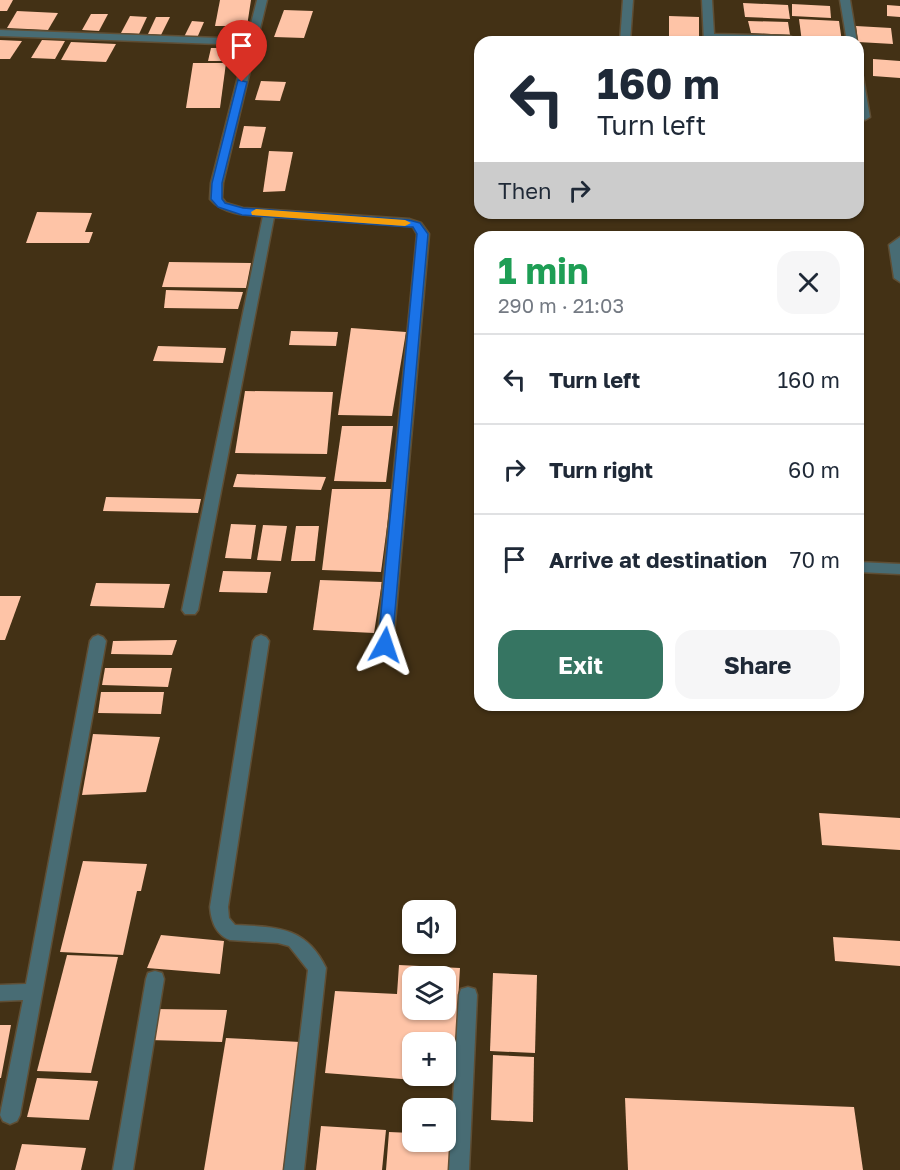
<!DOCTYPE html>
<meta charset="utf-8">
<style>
:root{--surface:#fff;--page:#f6f6f7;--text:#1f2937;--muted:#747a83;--line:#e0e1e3;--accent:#367562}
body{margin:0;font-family:"Golos Text",sans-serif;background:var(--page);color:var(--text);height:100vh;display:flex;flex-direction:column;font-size:22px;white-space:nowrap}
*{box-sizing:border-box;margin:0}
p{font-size:20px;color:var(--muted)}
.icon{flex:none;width:33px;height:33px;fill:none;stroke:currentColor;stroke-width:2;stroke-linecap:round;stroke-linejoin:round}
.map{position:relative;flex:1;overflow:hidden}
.side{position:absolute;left:474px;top:231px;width:390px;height:480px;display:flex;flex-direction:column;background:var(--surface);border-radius:18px;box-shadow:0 2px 4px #0004}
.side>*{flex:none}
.guide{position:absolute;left:474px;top:36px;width:390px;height:183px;border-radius:18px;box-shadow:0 2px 4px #0004;background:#fff;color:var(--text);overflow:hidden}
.tools{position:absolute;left:402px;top:900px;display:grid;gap:12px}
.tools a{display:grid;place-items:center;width:54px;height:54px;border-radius:12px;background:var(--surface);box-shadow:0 2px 4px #0004;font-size:30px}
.pin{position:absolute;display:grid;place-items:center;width:51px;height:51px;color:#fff;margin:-62px -26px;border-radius:50% 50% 50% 0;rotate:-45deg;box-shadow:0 0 6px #0007}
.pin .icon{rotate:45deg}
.me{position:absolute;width:66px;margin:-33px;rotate:5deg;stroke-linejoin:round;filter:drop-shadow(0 0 4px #0008)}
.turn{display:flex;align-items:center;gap:21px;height:126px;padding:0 24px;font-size:27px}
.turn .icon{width:78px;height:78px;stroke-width:2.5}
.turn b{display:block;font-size:42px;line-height:51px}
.then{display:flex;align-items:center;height:57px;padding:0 24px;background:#0003;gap:12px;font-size:22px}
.round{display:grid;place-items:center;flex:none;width:63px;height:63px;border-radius:18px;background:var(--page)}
.overview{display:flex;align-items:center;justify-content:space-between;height:102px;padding:0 24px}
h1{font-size:36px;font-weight:700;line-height:45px;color:#1e9e55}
.button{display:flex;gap:12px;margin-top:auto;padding:12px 24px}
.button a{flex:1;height:69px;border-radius:18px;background:var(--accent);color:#fff;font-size:24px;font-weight:700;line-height:69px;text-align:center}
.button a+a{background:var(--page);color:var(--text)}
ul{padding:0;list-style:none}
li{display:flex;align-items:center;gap:18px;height:90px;padding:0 24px;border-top:2px solid var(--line)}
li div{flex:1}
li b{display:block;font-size:22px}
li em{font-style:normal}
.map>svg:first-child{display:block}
</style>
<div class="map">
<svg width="900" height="1170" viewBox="0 0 900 1170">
<rect width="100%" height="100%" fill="#433115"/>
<g fill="#fec4a7" fill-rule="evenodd">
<path d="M0 0H13L7 11H0Z"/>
<path d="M220 0H251L247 26H215Z"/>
<path d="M743 3 788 5 790 19 745 17Z"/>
<path d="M792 4 830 6 831 18 792 16Z"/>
<path d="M887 5 900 6V17L887 16Z"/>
<path d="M284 10 313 11 304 38 274 37Z"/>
<path d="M17 11 58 13 48 30 7 28Z"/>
<path d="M91 14H108L99 31 82 30Z"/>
<path d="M130 16 147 17 139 34 121 33Z"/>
<path d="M669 16 699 17V42H669Z"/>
<path d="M156 17H170L161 35 148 34Z"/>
<path d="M799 19 839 21 842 42H802Z"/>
<path d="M192 21 204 22 197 38 184 37Z"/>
<path d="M748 21 788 22 790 35 751 33Z"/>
<path d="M856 26 891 28 893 44 858 42Z"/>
<path d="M0 40 22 41 10 59H0Z"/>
<path d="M42 40 65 41 55 59 31 58Z"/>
<path d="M71 42 116 44 106 62 61 60Z"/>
<path d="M211 48H232L229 61H208Z"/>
<path d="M873 59 900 61V78L873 76Z"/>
<path d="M193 63H226L220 108H186Z"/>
<path d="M261 81 286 82 280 101 255 100Z"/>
<path d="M244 126 266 127 261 148H239Z"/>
<path d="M269 151 293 152 285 191 263 192Z"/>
<path d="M37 212 92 213 85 232H93L89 243H26Z"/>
<path d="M169 262 251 263 246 288 162 287Z"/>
<path d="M166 290 243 292 238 309 164 308Z"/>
<path d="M351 328 406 332 392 416 338 415Z"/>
<path d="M291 331 338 332 336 346 289 345Z"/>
<path d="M158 346 226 348 223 363 153 361Z"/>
<path d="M245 391 333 392 327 454 235 453Z"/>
<path d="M342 426H393L386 482 334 481Z"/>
<path d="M237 474 326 477 321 490 233 487Z"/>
<path d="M332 489H392L381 572 322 570Z"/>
<path d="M106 497 201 499 198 513 103 511Z"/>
<path d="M231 524 256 525 251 559 225 558Z"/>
<path d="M263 525 287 526 281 561 257 560Z"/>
<path d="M296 526H319L315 561H291Z"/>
<path d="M223 571 271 572 267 593 219 592Z"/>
<path d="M320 580 382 582 374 633 313 630Z"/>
<path d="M96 583 170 584 164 608 90 606Z"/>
<path d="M0 596H21L5 640H0Z"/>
<path d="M177 640 172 655 111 654 113 641Z"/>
<path d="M105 668H172L168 687 102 685Z"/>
<path d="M101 692H164L161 714 98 713Z"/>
<path d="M93 734 160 737 146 792 82 795Z"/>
<path d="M819 813 900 818V850L822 845Z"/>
<path d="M83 861 147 864 141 891H137L123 955 60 952Z"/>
<path d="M161 935 224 941 220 974 147 968Z"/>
<path d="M833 937 900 941V966L835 961Z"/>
<path d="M67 955 118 957 91 1073 37 1071Z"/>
<path d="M399 965 460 968 453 1083 325 1073 335 991 397 994ZM412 976H446V1010H412ZM412 1042H446V1076H412Z"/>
<path d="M493 973 537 975 535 1053 490 1051Z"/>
<path d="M154 1009 227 1010 222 1042 149 1040Z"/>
<path d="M0 1025H11L1 1078H0Z"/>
<path d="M226 1038 300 1042 283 1170H204Z"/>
<path d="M493 1055 534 1057 533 1122 491 1120Z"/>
<path d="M37 1078 98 1081 89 1120 27 1117Z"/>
<path d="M625 1098 854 1107 863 1170H628Z"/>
<path d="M321 1126 386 1130 382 1170H316Z"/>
<path d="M389 1132 412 1133V1142H446V1135H456L453 1170H386Z"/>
<path d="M22 1144 86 1148 81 1170H15Z"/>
</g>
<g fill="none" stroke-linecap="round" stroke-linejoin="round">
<g stroke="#5f4e34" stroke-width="3">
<g id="street">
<path d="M257 0H267L223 183 222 198 226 203 243 208 409 219 421 223 429 234 393 645 390 649H380L377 645 417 234 413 227 409 226 274 217 198 610 195 614H185L182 610 263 216C244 215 223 214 210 199L211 183 246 45 0 36V30L247 39Z"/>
<path d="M623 0H633L630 42H620Z"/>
<path d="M702 0H712L714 34 790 36 795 39 790 42 714 40V42H704Z"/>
<path d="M840 0H850L857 42H847Z"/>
<path d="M858 74 863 77 870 117 865 120 860 117Z"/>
<path d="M900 237V282L894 278 889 245Z"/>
<path d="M858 562 900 564V574L858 572Z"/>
<path d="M98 635 103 637 106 641 20 1115 17 1121 10 1124 3 1121 0 1115 23 1000 0 1001V985L26 984 90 641 93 637Z"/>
<path d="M261 635 266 637 269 641 228 907 229 918 235 925C276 927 306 926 326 968L304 1170H284L308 970 289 946 278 943 230 940C216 935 211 921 210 907L253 641 256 637Z"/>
<path d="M155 971 162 973 164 979 133 1170H113L146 979 148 973Z"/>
<path d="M468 987 475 989 477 995 469 1170H449L459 995 461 989Z"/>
</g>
</g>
<use href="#street" fill="#486c74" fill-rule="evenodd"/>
</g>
<path fill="#1a73e8" stroke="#114b97" stroke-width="1.5" d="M238 80 247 82 222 183V199L225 203 243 208 409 220 420 223 428 234 392 645 385 650 378 645 417 234 413 227H409L242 215 218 207 211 199 212 183Z"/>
<path fill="#f59e0b" d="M256 209 405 220 411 223 405 226 252 215 251 212Z"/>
</svg>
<div class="tools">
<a><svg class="icon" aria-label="sound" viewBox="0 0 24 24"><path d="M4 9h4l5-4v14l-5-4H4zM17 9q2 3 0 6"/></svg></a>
<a><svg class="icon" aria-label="layers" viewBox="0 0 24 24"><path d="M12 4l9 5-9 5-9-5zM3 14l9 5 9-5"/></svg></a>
<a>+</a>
<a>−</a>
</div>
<div class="pin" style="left:242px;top:82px;background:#d93025"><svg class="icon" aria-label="arrive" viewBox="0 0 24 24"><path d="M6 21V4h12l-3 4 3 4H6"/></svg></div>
<svg class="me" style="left:385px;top:645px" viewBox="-20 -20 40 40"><path d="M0-17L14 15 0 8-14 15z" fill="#1a73e8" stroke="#fff" stroke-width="4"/></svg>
<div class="guide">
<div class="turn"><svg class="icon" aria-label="left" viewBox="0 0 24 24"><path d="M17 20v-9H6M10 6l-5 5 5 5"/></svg><div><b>160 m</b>Turn left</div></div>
<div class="then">Then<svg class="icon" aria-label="right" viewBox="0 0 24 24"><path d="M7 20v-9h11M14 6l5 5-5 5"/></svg></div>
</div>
<section class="side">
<div class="overview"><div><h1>1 min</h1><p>290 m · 21:03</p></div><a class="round"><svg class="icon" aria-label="close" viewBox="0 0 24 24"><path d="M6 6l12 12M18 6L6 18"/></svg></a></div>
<ul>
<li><svg class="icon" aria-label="left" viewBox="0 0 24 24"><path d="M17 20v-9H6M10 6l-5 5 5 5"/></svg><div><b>Turn left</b></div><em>160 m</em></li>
<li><svg class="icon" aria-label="right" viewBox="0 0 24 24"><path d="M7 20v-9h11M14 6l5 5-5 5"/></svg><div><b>Turn right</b></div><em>60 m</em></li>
<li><svg class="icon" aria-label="arrive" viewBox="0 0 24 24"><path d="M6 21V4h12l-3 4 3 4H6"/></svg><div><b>Arrive at destination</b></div><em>70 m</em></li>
</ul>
<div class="button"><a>Exit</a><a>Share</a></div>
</section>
</div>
